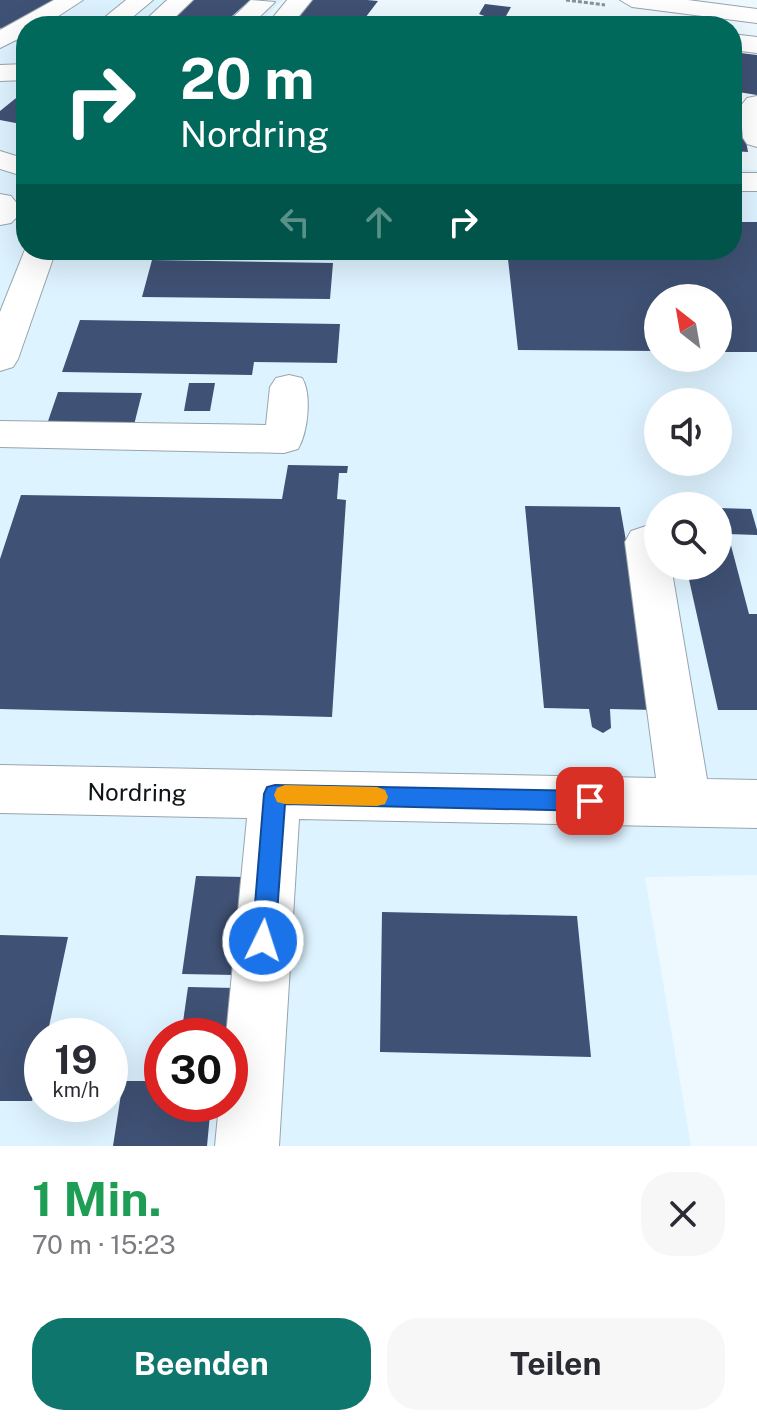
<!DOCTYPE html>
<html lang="de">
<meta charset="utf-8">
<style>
:root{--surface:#fff;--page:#f7f7f7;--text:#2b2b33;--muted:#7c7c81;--accent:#0f766e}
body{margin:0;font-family:"Public Sans",sans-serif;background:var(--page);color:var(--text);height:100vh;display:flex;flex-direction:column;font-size:30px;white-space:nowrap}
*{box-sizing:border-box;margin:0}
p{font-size:26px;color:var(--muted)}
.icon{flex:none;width:44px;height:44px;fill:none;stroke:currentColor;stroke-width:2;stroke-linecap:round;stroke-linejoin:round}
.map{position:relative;height:1146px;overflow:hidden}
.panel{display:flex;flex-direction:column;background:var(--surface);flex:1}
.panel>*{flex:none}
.hud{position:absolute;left:16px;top:16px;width:726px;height:244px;border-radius:32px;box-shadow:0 8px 32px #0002;background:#00695c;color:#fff;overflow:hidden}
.needle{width:52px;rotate:329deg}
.fabs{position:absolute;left:644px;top:284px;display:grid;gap:16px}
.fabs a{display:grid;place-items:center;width:88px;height:88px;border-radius:50%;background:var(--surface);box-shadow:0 8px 32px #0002;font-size:40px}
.speed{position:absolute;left:24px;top:1018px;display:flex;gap:16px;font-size:40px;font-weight:700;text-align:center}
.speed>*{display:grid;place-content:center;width:104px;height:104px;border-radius:50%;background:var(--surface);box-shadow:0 8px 32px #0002;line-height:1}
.speed small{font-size:20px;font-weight:400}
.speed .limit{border:12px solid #d22;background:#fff;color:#111}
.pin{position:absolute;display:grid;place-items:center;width:68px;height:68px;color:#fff;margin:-34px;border-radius:16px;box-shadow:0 4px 12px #0006}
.me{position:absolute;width:88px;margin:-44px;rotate:4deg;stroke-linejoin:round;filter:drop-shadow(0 0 6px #0008)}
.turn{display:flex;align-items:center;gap:28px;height:168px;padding:0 32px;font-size:36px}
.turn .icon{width:104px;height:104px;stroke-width:2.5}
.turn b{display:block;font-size:56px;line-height:68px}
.lanes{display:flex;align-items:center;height:76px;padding:0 32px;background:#0003;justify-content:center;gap:40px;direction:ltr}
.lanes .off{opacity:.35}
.round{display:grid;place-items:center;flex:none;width:84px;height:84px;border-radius:32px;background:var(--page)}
.headline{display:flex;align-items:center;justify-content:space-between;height:136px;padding:0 32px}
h1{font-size:48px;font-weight:700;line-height:60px;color:#1e9e55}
.button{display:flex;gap:16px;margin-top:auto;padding:16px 32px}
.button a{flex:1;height:92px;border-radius:32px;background:var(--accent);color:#fff;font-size:32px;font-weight:700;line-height:92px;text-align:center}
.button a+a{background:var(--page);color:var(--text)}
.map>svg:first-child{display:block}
</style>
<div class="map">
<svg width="757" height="1146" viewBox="0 0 757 1146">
<rect width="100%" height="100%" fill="#eef9ff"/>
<path fill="#ddf3ff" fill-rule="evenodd" d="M0 0H283L255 26H26V250H732V169L757 170V875L645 877 691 1146H0ZM658 298H718V358H658ZM658 402H718V462H658ZM658 506H718V566H658ZM42 1036H110V1104H42ZM162 1036H230V1104H162Z"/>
<g fill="#3f5174">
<path d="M0 0H59L7 30 0 28Z"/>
<path d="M191 0H250L221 26 164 22Z"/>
<path d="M308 0H367L378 1 359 26H286Z"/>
<path d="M485 4 511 7 505 18H490L479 14Z"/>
<path d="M732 52 757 55V95L732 91Z"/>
<path d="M26 90V125L0 120V111Z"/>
<path d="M732 105 740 110 748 152 732 151Z"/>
<path d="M732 222H757V352H718V298H658V351L518 350 507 250H732Z"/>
<path d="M152 260 333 263 330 299 142 297Z"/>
<path d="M80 320 340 324 337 363 254 362 252 375 62 372Z"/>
<path d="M189 383H215L210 411H184Z"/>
<path d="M58 392 142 393 133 429 46 427Z"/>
<path d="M288 465 348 466 347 473H339L337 499 346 500 332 717 0 709V559L21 495 282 499Z"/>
<path d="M525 506 620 507 656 710 610 709 611 728 603 733 592 727 589 709 544 708Z"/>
<path d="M718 508 751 509 757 530V535L728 534 749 614H757V710H718L686 566H718Z"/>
<path d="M196 876 245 877 235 975 182 974Z"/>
<path d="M382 912 577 916 591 1057 380 1052Z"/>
<path d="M0 935 68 937 47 1036H42V1057L32 1101H0Z"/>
<path d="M188 987 235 988 230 1036H181Z"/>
<path d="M123 1081H162V1104H211L207 1146H113Z"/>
</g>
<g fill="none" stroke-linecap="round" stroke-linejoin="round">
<g stroke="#98a5ac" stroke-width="2">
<g id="minor">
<path d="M54 0H83L43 26H26V35L0 48V30Z"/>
<path d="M126 0H153L122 26H94Z"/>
<path d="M167 0H193L166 26H139Z"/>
<path d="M251 0 275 2 250 26H224Z"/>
<path d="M287 0H312L291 26H266Z"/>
<path d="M732 34 757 37V53L732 50Z"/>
<path d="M26 64V80L0 81V65Z"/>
<path d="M757 96V147L747 144 743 138 740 107 747 98Z"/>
<path d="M0 151 26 159V177L0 169Z"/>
<rect x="732" y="173" width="25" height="18"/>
<path d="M0 194 11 196 23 211 11 223 0 225Z"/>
<path d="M26 247V250H56L18 359 13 367 0 371V312Z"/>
<path d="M289 375 302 378C312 394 308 432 298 449L284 453 0 447V421L266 425 270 387 276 378Z"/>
<path d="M646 526 658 530V566H671L707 779 757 780V828L299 819 279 1146H215L219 1104H230V1036H226L247 818 0 813V765L656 778 625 542 631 531Z"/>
</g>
</g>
<g stroke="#98a5ac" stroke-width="2">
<path id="major" d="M620 0H688L757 9V23L632 7Z"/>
</g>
<path stroke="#899196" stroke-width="3" stroke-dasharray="4 2" stroke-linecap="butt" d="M566 0 605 5"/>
<use href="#minor" fill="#fff" fill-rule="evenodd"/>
<use href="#major" fill="#fff" fill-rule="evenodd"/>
</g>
<path fill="#1a73e8" stroke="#114b97" stroke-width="2" d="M275 785 590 791 598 794 601 801 598 808 590 811 285 804 275 941 272 949 263 953 255 949 252 941 264 794 267 787Z"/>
<path fill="#f59e0b" d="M285 785 377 787 385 790 388 797 385 804 377 806 285 804 277 802 274 795 277 788Z"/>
<g text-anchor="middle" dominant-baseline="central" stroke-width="8" stroke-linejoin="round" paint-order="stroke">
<g font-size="24" fill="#0e1316" stroke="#fff">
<text transform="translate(137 792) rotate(1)">Nordring</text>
</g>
</g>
</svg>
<div class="fabs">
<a><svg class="needle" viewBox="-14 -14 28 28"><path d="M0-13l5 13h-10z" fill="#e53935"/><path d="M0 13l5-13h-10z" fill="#7c7c81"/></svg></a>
<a><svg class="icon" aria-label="sound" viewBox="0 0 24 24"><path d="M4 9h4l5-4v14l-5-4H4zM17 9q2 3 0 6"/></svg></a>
<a><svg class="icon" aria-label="search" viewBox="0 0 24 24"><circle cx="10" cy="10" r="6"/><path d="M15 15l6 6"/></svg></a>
</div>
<div class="speed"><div>19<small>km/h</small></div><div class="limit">30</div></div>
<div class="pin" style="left:590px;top:801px;background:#d93025"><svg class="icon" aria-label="arrive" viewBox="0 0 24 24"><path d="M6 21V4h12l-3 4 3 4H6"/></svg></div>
<svg class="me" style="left:263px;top:941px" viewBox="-20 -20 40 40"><circle r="17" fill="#1a73e8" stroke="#fff" stroke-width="3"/><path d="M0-11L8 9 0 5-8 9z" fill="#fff"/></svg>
<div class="hud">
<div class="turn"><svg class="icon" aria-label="right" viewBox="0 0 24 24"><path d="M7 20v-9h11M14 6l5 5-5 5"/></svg><div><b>20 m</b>Nordring</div></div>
<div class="lanes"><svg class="icon off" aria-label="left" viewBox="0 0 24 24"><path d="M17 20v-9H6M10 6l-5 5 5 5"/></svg><svg class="icon off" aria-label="ahead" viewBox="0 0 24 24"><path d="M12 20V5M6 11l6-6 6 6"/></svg><svg class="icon" aria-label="right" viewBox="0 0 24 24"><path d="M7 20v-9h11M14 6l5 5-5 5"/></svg></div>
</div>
</div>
<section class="panel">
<div class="headline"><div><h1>1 Min.</h1><p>70 m · 15:23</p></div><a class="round"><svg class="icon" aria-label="close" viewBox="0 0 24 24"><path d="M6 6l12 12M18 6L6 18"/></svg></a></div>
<div class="button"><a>Beenden</a><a>Teilen</a></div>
</section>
